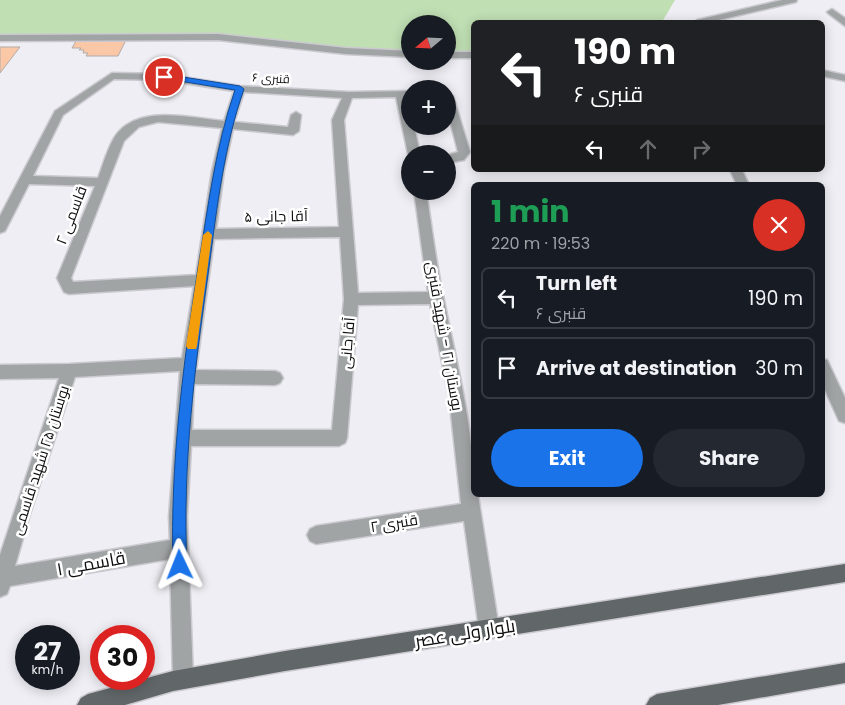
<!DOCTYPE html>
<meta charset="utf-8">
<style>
:root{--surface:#171b24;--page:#242831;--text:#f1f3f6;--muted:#9ea1a6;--line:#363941;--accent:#1a73e8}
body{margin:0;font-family:Poppins,Cairo,sans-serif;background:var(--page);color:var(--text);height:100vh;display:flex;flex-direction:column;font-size:19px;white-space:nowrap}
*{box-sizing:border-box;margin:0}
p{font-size:16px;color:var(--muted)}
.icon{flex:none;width:28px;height:28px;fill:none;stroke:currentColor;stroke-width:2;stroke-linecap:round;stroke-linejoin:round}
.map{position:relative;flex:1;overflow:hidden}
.sheet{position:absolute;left:471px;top:182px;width:354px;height:315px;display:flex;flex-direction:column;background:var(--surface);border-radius:8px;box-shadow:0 2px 12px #0003}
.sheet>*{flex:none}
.top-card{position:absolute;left:471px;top:20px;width:354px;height:152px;border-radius:8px;box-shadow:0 2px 12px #0003;background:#202124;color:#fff;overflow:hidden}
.needle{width:32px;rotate:251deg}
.tools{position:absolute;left:401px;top:15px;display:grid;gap:10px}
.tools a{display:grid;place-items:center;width:55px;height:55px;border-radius:50%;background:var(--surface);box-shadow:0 2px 12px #0003;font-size:25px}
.speed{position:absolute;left:15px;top:625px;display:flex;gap:10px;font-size:25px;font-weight:700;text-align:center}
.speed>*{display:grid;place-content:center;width:65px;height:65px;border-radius:50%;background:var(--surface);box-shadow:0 2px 12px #0003;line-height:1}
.speed small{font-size:12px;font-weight:400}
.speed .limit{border:8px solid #d22;background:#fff;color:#111}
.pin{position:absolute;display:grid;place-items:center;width:42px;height:42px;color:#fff;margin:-21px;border:2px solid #fff;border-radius:50%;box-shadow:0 1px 5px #0007}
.me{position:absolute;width:55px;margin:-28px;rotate:358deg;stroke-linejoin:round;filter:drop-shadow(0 0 4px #0008)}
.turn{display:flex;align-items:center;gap:18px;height:105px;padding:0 20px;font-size:22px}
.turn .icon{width:65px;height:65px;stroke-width:2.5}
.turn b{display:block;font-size:35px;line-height:42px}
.lanes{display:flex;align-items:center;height:48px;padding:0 20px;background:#0003;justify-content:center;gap:25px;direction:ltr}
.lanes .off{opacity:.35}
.round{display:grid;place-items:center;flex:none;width:52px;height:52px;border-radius:26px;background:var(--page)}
.summary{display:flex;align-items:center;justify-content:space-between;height:85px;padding:0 20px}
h1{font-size:30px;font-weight:700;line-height:38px;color:#1e9e55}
.button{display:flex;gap:10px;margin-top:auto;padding:10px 20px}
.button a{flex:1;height:58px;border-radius:30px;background:var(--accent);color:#fff;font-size:20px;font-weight:700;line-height:58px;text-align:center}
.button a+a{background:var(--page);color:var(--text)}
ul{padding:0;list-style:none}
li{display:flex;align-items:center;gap:15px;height:62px;margin:0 10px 8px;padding:0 10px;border:2px solid var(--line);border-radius:8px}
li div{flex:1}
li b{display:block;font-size:19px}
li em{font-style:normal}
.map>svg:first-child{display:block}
</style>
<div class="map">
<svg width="845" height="705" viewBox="0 0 845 705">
<rect width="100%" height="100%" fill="#efeef4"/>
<path fill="#c0dfb3" d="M0 0H675L662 22H474V52L448 54V24H410V54L218 37 0 38Z"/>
<g fill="#fbc8a7" stroke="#b1aba8">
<path d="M126 40 118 56H86L88 53H83L84 50H79L81 48H72L76 41Z"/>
<path d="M0 47H20L0 73Z"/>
</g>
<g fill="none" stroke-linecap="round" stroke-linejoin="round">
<g stroke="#cbcad0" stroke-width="3">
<g id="minor">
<path d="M782 0H797L796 2 710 22H695L697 20Z"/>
<path d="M832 9 845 18V26L829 14 827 12Z"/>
<path d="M218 34 346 48 410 51V57L346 54 218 40 0 41V35Z"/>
<rect x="448" y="52" width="26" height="6"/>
<path d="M822 70 845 75V81L822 76Z"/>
<path d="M112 73 164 74 240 86 348 92 410 91V97H407L410 110V126H414L420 154H410V157L408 154 396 97 352 98 344 120 358 293 428 292 414 191H426C432 227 436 264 444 300 457 365 474 428 474 495H478L499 629 496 636 489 639 482 636 479 629 464 521 316 544 310 541 307 535 310 529 316 526 461 504 449 396 430 304 358 305 347 438 345 443 339 446H191L187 517 193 679 190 686 183 689 176 686 173 679 170 559 10 586 7 594 0 597V555L59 378 0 379V365L69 364 182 358 194 286 69 294 64 292 57 278 95 186 29 184 5 231 0 233V216L55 111ZM114 79 164 80 234 91 224 121C190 118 136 103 114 138 107 150 103 165 98 178L33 176 63 115ZM244 92 342 98 332 120 339 227 216 229 224 171 233 129 293 135 299 131 301 115 296 112 291 115 288 127 234 122ZM158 122 222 128 212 171 196 275 73 282 71 278 124 141 139 127ZM340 237 344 299 332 430H192L194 384 275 385 280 383 283 378 280 373 275 371 196 370 214 239ZM180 371 169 517 170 540 15 566 30 514 75 377Z"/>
<path d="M448 93 453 96 470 152 464 160 448 163V155L458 152 448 113Z"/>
<path d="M730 170H742L749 185H737Z"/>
<path d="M822 359 827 360 845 398V423L839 421 822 383Z"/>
</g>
</g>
<g stroke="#cbcad0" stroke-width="3">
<g id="major">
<path d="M845 564V582L285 671 173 691 125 705H77L81 698 88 694 173 671 285 651Z"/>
<path d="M845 663V683L718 705H646L650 698 657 694Z"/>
</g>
</g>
<use href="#minor" fill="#a1a4a5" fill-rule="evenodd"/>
<use href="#major" fill="#616668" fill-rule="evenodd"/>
</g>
<path fill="#1a73e8" stroke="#114b97" d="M164 74 240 86 244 89C224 146 217 207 209 267 195 366 182 465 187 565L185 570 180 572 175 570 173 565C170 465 183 366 198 268 208 208 215 148 235 90L161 78 160 77Z"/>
<path fill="#f59e0b" d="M208 231 212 235 197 346 196 349H188L186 346 203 235Z"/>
<g text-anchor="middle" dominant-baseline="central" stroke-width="5" stroke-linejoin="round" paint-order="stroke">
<g font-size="12" fill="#0e0e10" stroke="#fff">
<text transform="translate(271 78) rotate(3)">قنبری ۶</text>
</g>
<g font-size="15" fill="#0e0e10" stroke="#fff">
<text transform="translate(71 215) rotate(-69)">قاسمی ۲</text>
<text transform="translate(276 216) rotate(-1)">آقا جانی ۵</text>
<text transform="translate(445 336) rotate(80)">بوستان ۲۱ - شهید قنبری</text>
<text transform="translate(347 343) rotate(-85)">آقا جانی</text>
<text transform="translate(40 460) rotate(-72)">بوستان ۲۵ شهید قاسمی</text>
<text transform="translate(394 523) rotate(-9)">قنبری ۲</text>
</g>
<g font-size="18" fill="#0e0e10" stroke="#fff">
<text transform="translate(91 563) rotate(-10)">قاسمی ۱</text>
<text transform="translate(465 633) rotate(-9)">بلوار ولی عصر</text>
</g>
</g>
</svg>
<div class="tools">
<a><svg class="needle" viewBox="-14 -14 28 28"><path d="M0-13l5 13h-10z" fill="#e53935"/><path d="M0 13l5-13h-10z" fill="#9ea1a6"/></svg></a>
<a>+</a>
<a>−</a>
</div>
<div class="speed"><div>27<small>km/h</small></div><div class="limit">30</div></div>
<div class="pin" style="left:164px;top:77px;background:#d93025"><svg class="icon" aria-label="arrive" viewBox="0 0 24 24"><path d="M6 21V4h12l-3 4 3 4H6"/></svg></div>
<svg class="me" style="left:180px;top:565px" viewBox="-20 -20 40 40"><path d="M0-17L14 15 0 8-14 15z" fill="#1a73e8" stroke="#fff" stroke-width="4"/></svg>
<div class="top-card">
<div class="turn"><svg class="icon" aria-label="left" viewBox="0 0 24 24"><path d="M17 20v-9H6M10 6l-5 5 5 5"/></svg><div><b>190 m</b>قنبری ۶</div></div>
<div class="lanes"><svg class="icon" aria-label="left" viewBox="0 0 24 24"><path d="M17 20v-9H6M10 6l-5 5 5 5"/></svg><svg class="icon off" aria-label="ahead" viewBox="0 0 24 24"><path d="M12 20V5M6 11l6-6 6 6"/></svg><svg class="icon off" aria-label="right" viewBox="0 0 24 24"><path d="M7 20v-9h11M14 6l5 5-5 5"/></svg></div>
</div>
<section class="sheet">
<div class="summary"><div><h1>1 min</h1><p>220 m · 19:53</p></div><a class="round" style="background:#d93025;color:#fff"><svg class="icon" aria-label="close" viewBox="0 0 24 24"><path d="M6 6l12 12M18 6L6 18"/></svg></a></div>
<ul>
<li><svg class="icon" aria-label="left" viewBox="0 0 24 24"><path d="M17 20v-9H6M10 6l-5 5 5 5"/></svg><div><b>Turn left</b><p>قنبری ۶</p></div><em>190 m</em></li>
<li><svg class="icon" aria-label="arrive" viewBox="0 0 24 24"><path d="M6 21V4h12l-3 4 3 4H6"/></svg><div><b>Arrive at destination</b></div><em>30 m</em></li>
</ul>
<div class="button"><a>Exit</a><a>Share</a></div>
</section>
</div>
